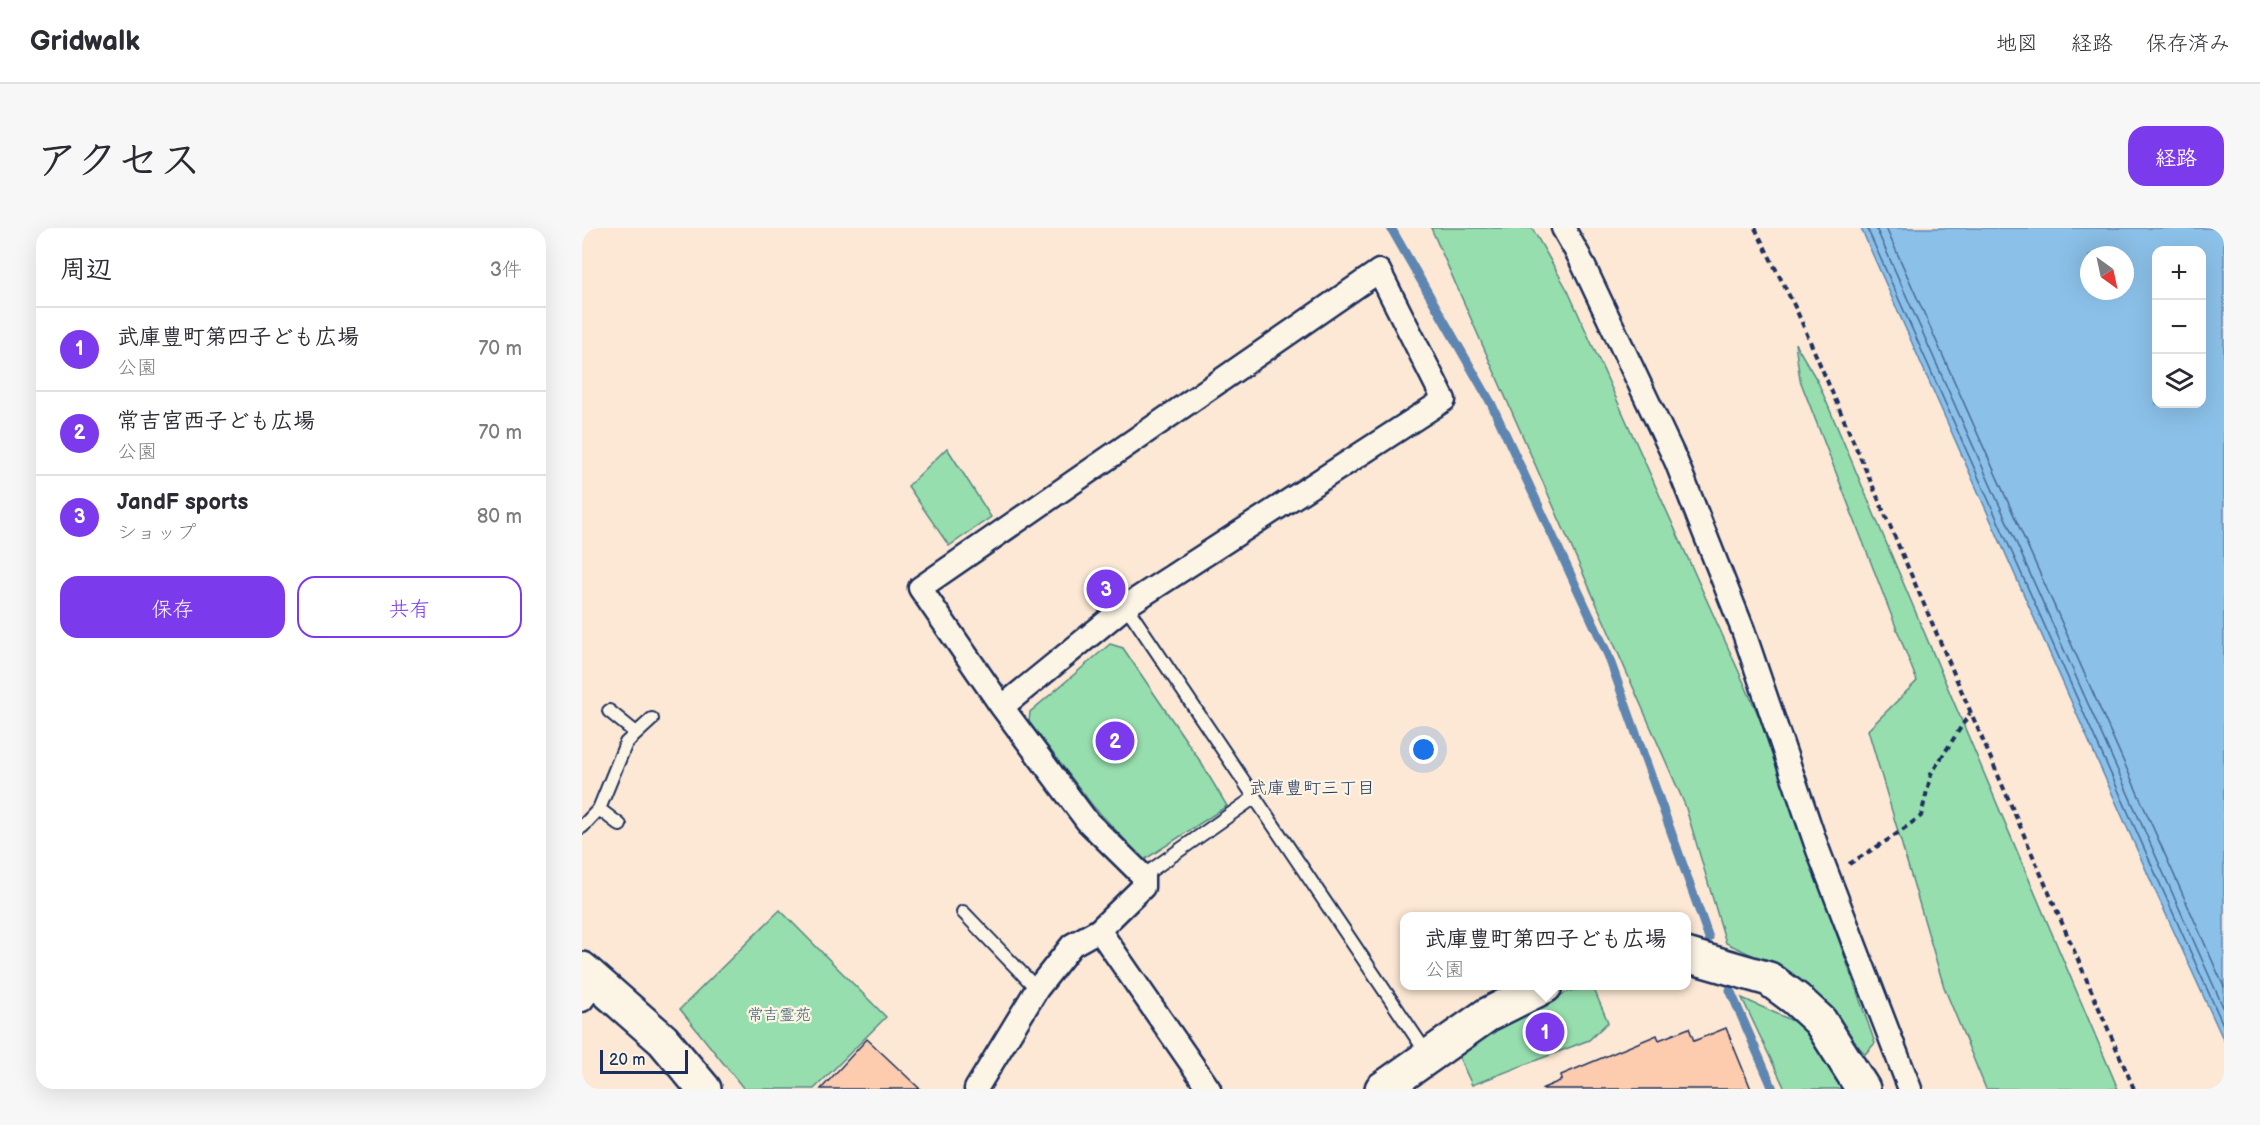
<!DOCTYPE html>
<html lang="ja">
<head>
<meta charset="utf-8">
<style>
  body { margin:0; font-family:"Balsamiq Sans","Klee One",sans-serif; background:#f7f7f7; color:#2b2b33 }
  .controls { position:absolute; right:18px; top:18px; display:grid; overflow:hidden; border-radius:12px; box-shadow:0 6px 24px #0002 }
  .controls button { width:54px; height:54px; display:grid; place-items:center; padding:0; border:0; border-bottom:2px solid #e1e1e2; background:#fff; color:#2b2b33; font:30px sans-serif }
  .compass { position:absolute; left:1498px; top:18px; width:54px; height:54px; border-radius:50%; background:#fff; box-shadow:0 6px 24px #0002; rotate:147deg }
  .scale { position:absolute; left:18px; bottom:15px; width:88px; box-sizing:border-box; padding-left:6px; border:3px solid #1b2f5e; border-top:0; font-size:16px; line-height:21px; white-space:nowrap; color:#1b2f5e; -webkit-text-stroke:4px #fcf5e5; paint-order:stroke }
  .you { position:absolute; left:842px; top:522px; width:21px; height:21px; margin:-15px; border:4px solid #fff; border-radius:50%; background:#1a73e8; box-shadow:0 0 0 9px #1a73e833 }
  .badge { display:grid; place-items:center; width:39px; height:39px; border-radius:50%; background:#7c3aed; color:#fff; font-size:20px; font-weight:700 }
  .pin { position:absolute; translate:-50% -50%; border:3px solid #fff; box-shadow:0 2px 6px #0006 }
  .popup { position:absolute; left:818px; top:684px; width:291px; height:78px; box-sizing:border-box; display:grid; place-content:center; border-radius:12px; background:#fff; filter:drop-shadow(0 2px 4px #0005); font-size:20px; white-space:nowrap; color:#7c7c81 }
  .popup b { font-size:22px; color:#2b2b33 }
  .popup::after { content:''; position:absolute; left:50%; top:100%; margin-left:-12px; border:12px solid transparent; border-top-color:#fff }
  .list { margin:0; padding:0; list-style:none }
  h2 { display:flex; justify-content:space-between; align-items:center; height:78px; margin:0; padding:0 24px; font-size:26px }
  h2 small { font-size:20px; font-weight:400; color:#7c7c81 }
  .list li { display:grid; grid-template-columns:39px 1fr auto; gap:18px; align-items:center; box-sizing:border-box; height:84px; padding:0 24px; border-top:2px solid #e1e1e2 }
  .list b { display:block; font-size:22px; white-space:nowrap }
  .list p { margin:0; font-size:20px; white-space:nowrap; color:#7c7c81 }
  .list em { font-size:20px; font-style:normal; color:#7c7c81 }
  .actions { display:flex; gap:12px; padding:18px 24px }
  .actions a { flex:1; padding:14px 0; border:2px solid #7c3aed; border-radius:18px; text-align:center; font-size:21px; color:#7c3aed }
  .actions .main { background:#7c3aed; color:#fff }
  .icon { flex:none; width:33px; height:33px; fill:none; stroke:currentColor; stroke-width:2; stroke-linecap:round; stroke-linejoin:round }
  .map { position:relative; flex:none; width:1642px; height:861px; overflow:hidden; border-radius:18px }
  header { display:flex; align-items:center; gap:36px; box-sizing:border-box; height:84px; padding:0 30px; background:#fff; border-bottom:2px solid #e1e1e2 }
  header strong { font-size:28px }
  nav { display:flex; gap:33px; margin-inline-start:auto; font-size:21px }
  .intro { display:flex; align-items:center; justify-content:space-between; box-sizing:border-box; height:144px; padding:0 36px }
  h1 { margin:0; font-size:42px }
  .button { padding:15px 27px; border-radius:18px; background:#7c3aed; color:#fff; font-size:21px; font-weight:700 }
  main { display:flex; gap:36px; padding:0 36px }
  aside { flex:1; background:#fff; border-radius:18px; box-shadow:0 6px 24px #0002 }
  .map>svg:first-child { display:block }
  .green { fill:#96dead; stroke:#588686; stroke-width:1.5 }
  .water { fill:#8bc0e8; stroke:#5e86b1; stroke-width:1.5; fill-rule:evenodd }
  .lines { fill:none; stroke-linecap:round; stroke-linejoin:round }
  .shore { stroke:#486995; stroke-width:1.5 }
  .stream { stroke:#5e86b1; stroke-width:9 }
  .building { fill:#fdcbad; stroke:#1b2f5e; stroke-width:1.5 }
  .lane-casing { stroke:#1b2f5e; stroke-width:16 }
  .street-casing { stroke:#1b2f5e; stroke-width:27 }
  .secondary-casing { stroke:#1b2f5e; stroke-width:38 }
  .path { stroke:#1b2f5e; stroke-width:4; stroke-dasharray:6 4.5; stroke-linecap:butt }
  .lane { stroke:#fcf5e5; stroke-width:12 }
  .street { stroke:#fcf5e5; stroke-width:22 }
  .secondary { stroke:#fcf5e5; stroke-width:33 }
  .labels { text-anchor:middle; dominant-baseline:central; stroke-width:4.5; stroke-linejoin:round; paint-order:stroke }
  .park-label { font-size:16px; fill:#3a5b72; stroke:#fcf5e5 }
  .neighbourhood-label { font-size:18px; fill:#1b2f5e; stroke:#fcf5e5 }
</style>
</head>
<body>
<header>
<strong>Gridwalk</strong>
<nav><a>地図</a><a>経路</a><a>保存済み</a></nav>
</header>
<div class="intro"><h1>アクセス</h1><a class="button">経路</a></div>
<main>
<aside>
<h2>周辺<small>3件</small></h2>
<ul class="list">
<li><span class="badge">1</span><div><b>武庫豊町第四子ども広場</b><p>公園</p></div><em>70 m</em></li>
<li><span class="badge">2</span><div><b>常吉宮西子ども広場</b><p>公園</p></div><em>70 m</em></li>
<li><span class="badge">3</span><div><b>JandF sports</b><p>ショップ</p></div><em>80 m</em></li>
</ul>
<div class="actions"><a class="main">保存</a><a>共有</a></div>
</aside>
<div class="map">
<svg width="1642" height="861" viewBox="0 0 1642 861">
  <rect width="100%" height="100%" fill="#fce8d4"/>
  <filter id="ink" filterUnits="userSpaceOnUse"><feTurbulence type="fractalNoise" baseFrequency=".0167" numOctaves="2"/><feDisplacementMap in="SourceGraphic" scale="12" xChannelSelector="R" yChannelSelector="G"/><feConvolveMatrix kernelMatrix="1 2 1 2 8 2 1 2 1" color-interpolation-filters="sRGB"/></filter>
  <g filter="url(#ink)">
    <path class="green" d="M849 0H950L986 63 1183 502 1293 815 1283 826 1248 785 1209 745 1144 715 1103 577Z
      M1213 115 1236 154 1536 861H1404L1362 759 1286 502 1335 453 1218 152Z
      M365 220 409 289 367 318 326 258Z
      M528 416 541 420 618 533 645 578 562 632 511 578 447 494 448 484Z
      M198 682 304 789 232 861H162L98 781Z
      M1011 759 1026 794 1007 812 890 857 876 827 923 796 987 763Z
      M1160 770 1222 798 1260 861H1203Z"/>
    <path class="water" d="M1279 0H1642V813L1572 660ZM1574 22H1620V176H1574ZM1507 27H1543V63H1507Z"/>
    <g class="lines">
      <path class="shore" d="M1285 0 1642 799
        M1294 0 1642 781
        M1304 0 1642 759"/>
      <path class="stream" d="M809 0 909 175 1026 427 1127 710
        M1148 762 1191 861"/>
    </g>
    <path class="building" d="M1107 800 1112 813 1144 800 1169 861H959L980 852 979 847 1075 807 1077 812Z
      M285 811 338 861H239Z"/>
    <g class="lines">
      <defs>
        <path id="lane" d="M544 378 846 827
          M27 483 54 505
          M17 581 38 597
          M0 599 17 581 44 515 70 491
          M561 648 673 569
          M381 684 455 761"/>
        <path id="street" d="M981 0 997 28 1094 233 1161 402 1236 622 1328 861
          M517 702 627 861
          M0 772 15 752
          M394 861 455 761 490 717 517 702 561 659V648L505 593 420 479 338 360 797 43 862 172 544 378 420 479"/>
        <path id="secondary" d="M1104 727 1187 751 1214 771 1238 793 1281 861
          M0 741 81 812 122 861
          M800 861 905 787 963 758"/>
      </defs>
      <use href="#lane" class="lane-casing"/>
      <use href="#street" class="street-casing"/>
      <use href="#secondary" class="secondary-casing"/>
      <path class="path" d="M1173 0 1214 81 1552 861
        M1267 636 1309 610 1339 588 1349 546 1388 485"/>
      <use href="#lane" class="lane"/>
      <use href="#street" class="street"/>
      <use href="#secondary" class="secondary"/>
    </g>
  </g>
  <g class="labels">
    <g class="park-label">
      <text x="197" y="787">常吉霊苑</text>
    </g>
    <g class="neighbourhood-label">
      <text x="730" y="560">武庫豊町三丁目</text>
    </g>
  </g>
</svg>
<div class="controls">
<button>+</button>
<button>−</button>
<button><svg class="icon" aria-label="layers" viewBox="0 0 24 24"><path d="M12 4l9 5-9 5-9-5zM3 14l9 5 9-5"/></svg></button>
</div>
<svg class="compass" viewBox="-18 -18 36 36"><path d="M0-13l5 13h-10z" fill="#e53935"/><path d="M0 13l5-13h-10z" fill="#7c7c81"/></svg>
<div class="scale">20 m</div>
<div class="you"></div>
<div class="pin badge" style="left:963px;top:804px">1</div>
<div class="popup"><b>武庫豊町第四子ども広場</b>公園</div>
<div class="pin badge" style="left:533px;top:513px">2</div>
<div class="pin badge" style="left:524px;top:361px">3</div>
</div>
</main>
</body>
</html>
